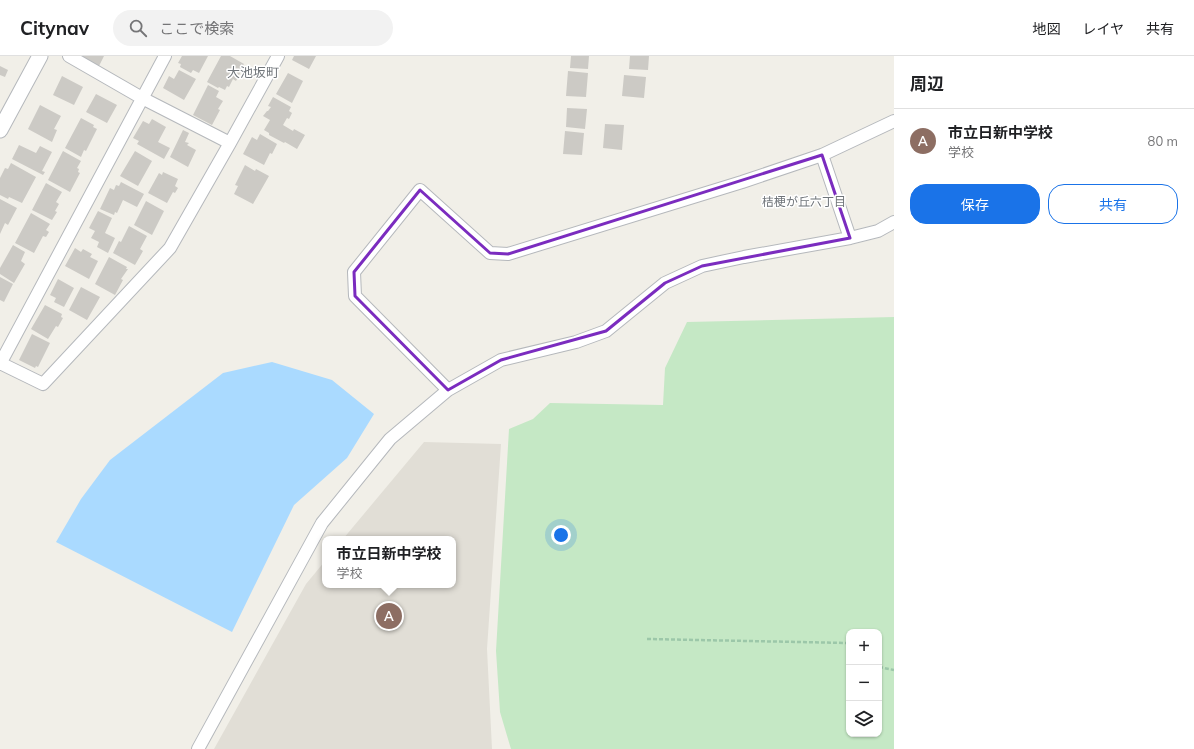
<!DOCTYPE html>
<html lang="ja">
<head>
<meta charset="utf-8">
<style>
  body { margin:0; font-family:Mulish,"Noto Sans JP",sans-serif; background:#f2f2f2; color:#202124 }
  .controls { position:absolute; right:12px; bottom:12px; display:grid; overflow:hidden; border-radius:8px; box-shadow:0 1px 3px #0004 }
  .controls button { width:36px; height:36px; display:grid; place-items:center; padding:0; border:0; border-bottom:1px solid #e0e0e0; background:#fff; color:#202124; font:20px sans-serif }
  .you { position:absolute; left:561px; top:479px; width:14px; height:14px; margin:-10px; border:3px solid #fff; border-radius:50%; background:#1a73e8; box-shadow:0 0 0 6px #1a73e833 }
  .badge { display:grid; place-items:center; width:26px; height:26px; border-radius:50%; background:#1a73e8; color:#fff; font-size:13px; font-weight:700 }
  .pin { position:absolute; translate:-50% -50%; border:2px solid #fff; box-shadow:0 1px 4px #0006 }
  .popup { position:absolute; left:322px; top:480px; width:134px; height:52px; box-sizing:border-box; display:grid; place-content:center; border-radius:8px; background:#fff; filter:drop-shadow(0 1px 3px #0005); font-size:13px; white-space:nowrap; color:#757577 }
  .popup b { font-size:15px; color:#202124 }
  .popup::after { content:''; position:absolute; left:50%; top:100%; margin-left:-8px; border:8px solid transparent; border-top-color:#fff }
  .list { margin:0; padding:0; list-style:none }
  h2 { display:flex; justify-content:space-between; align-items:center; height:52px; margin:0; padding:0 16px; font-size:17px }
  h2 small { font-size:13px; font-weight:400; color:#757577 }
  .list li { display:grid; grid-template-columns:26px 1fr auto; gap:12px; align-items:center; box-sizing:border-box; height:64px; padding:0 16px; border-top:1px solid #e0e0e0 }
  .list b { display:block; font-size:15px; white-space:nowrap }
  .list p { margin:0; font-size:13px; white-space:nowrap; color:#757577 }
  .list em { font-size:13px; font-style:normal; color:#757577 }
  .actions { display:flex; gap:8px; padding:12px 16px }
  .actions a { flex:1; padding:9px 0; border:1px solid #1a73e8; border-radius:16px; text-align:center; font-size:14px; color:#1a73e8 }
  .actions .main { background:#1a73e8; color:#fff }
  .icon { flex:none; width:22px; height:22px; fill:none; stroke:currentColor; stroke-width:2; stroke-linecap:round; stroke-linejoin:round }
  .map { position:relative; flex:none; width:894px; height:693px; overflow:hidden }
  header { display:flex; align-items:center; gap:24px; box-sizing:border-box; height:56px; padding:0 20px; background:#fff; border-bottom:1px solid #e0e0e0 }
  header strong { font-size:19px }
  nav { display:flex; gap:22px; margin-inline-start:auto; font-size:14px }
  .search { width:280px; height:36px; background:#f2f2f2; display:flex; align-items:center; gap:10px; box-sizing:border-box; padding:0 14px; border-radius:22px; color:#757577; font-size:15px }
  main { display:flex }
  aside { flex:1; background:#fff }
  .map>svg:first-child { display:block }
  .education { fill:#e1ded6 }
  .green { fill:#c5e8c5; fill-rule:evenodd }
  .water { fill:#aadaff }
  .building { fill:#cccac5 }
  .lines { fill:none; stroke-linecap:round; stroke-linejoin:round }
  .minor-casing { stroke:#b5b8bc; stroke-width:14 }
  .tertiary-casing { stroke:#b5b8bc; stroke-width:17 }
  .path { stroke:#9cc7a9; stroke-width:2.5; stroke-dasharray:4 2; stroke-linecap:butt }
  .minor { stroke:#fff; stroke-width:12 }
  .tertiary { stroke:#fff; stroke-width:15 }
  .marked { fill:none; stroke:#7b2cbf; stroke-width:3; stroke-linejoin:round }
  .labels { text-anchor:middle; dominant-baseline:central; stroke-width:3; stroke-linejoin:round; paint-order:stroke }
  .neighbourhood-label { font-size:12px; fill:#70757a; stroke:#fff }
  .quarter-label { font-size:13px; fill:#70757a; stroke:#fff }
</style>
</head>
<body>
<header>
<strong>Citynav</strong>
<div class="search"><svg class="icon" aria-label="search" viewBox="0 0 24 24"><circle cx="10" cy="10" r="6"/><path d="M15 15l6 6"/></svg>ここで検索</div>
<nav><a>地図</a><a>レイヤ</a><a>共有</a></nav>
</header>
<main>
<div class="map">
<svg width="894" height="693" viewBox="0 0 894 693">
  <rect width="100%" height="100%" fill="#f1efe8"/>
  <path class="education" d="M424 386 501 388 487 593 492 693H214L306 528 325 505V529H453V483H343Z"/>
  <path class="green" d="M894 261V693H511L500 656 496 595 509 373 533 363 550 347 663 349 665 312 687 266ZM849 576H879V678H849Z"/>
  <path class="water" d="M272 306 332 324 374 358 347 402 294 449 232 576 56 486 81 443 110 404 223 317Z"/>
  <path class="building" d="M80 0H104L99 10Z
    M182 0H208L199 17 193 14 191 17 180 11 181 8 178 7Z
    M221 0H230L244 8 241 12 242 13 236 25 233 23 229 31 227 30 225 34 219 31 218 32 207 26Z
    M294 0H316L309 13 292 4Z
    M571 0H589L588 13 570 12Z
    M630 0H649L648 14 629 13Z
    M0 10 8 14 5 21 0 19Z
    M179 14 196 23 184 44 163 32 169 20 174 23Z
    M568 15 588 17 586 41 566 40Z
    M288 17 303 25 292 47 276 38Z
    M624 19 646 21 644 42 622 40Z
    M62 20 83 31 74 49 53 39Z
    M208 29 219 35 216 41 223 45 218 53 220 54 212 69 193 59Z
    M96 38 117 49 107 67 86 56Z
    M273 41 291 51 289 55 292 57 289 63 287 62 283 69 293 75 294 73 305 79 297 93 285 86 284 87 269 79V77L264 74 270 64 263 60 267 55H268L271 51 268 50Z
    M40 49 61 60 54 73 57 74 52 86 28 73Z
    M567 52 587 53 585 73 566 71Z
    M81 62 94 69 93 71 97 73 86 95 84 94 81 101 65 92Z
    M152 63 166 71 158 86 170 92 164 103 137 88 139 85 133 82 143 65 149 68Z
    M605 68 624 69 622 94 603 92Z
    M183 74 189 77 185 86 189 87 187 89 196 94 188 111 170 101Z
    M565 75 584 77 582 99 563 98Z
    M260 78 277 88 272 98 270 97 264 109 243 98 252 81 257 84Z
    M19 89 36 97 40 90 52 96 42 115 45 116 43 119 12 103Z
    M63 95 81 105 77 112 79 113 78 116 80 117 70 136 48 124Z
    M135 95 152 105 138 130 120 120Z
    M11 107 36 121 22 147 9 141 8 143 0 139V122L5 112 8 113Z
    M245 109 255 115 256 113 269 120 253 148 234 138 238 130 235 129Z
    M163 116 178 123 175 130 178 132 175 137 173 136 167 147 148 137 159 117 162 119Z
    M121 126 144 138 137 151 123 144 117 157 115 156 114 159 100 153 110 132 114 134 116 129 119 130Z
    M46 127 62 136 56 146 59 148 55 155 57 156 52 164 32 154Z
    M0 143 17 152 8 169 5 167 0 178Z
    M146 145 164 155 152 179 134 169Z
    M98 155 112 162 105 177 115 182 108 197 97 191 99 186 91 182 95 175 89 172Z
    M31 157 50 168 46 174 49 176 46 181 43 180 34 197 15 187Z
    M129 170 147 180 140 193 143 195 135 209 113 197 119 185 121 186Z
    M13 189 25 196 21 205 25 208 14 227 0 218V212Z
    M75 192 81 196 83 193 92 198 90 201 98 205 89 223 65 210Z
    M109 201 127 211 126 213H128L121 223 123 224 115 239 95 228Z
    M0 221 13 228 4 246 0 244Z
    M58 223 74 232 64 251 54 246 56 242 50 239Z
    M81 231 100 241 87 264 69 254Z
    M45 249 62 258 61 261 63 262 58 271 56 270 48 283 31 273Z
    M32 278 50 287 38 311 36 310 35 312 19 304Z"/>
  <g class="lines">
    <defs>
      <path id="minor" d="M69 0 142 42 230 87
        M822 99 850 182
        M0 307 43 328 170 192 230 87 278 0
        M0 308 165 0
        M448 334 355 240 354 216 420 134 490 197 508 198 742 126 822 99 894 65
        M198 693 322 467 390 383 448 334 501 304 576 286 606 275 665 227 702 210 744 201 850 182 878 175 894 166"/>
      <path id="tertiary" d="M0 74 40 0"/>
    </defs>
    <use href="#minor" class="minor-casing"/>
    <use href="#tertiary" class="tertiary-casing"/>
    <path class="path" d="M647 583 849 587
      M879 611 894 614"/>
    <use href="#minor" class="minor"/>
    <use href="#tertiary" class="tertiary"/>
  </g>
  <path class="marked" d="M822 99 850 182 702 210 665 227 606 275 501 304 448 334 355 240 354 216 420 134 490 197 508 198Z"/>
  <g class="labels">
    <g class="neighbourhood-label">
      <text x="804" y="145">桔梗が丘六丁目</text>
    </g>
    <g class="quarter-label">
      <text x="253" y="16">大池坂町</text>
    </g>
  </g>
</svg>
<div class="controls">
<button>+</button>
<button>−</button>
<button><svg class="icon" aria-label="layers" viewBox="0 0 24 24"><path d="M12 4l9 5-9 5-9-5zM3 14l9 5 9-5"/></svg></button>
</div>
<div class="you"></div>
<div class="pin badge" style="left:389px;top:560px;background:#8d6e63">A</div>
<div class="popup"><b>市立日新中学校</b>学校</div>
</div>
<aside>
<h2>周辺<small></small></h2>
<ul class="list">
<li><span class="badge" style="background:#8d6e63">A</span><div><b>市立日新中学校</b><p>学校</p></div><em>80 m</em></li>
</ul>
<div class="actions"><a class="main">保存</a><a>共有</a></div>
</aside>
</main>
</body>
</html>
